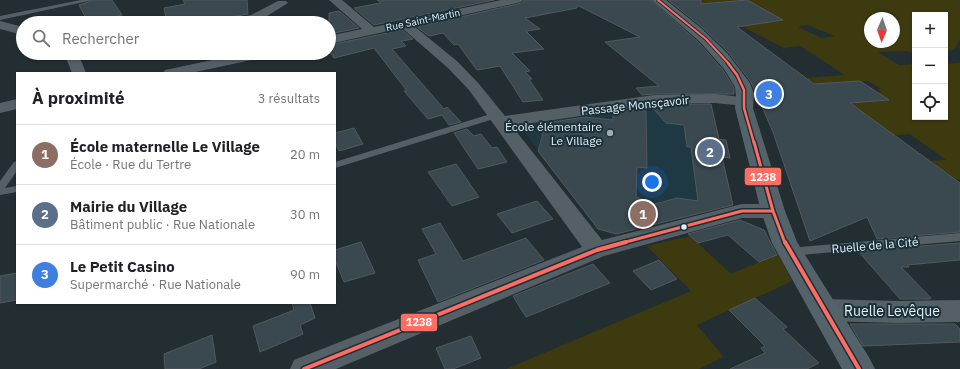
<!DOCTYPE html>
<html lang="fr">
<head>
<meta charset="utf-8">
<style>
  body { margin:0; font-family:"IBM Plex Sans",sans-serif; background:#f6f6f6; color:#202124 }
  .controls { position:absolute; right:12px; top:12px; display:grid; overflow:hidden; border-radius:0px; box-shadow:0 1px 3px #0004 }
  .controls button { width:36px; height:36px; display:grid; place-items:center; padding:0; border:0; border-bottom:1px solid #e0e0e0; background:#fff; color:#202124; font:20px sans-serif }
  .compass { position:absolute; left:864px; top:12px; width:36px; height:36px; border-radius:50%; background:#fff; box-shadow:0 1px 3px #0004; rotate:182deg }
  .you { position:absolute; left:652px; top:182px; width:14px; height:14px; margin:-10px; border:3px solid #fff; border-radius:50%; background:#1a73e8; box-shadow:0 0 0 6px #1a73e833 }
  .badge { display:grid; place-items:center; width:26px; height:26px; border-radius:50%; background:#d93025; color:#fff; font-size:13px; font-weight:700 }
  .pin { position:absolute; translate:-50% -50%; border:2px solid #fff; box-shadow:0 1px 4px #0006 }
  .list { margin:0; padding:0; list-style:none }
  h2 { display:flex; justify-content:space-between; align-items:center; height:52px; margin:0; padding:0 16px; font-size:17px }
  h2 small { font-size:13px; font-weight:400; color:#757577 }
  .list li { display:grid; grid-template-columns:26px 1fr auto; gap:12px; align-items:center; box-sizing:border-box; height:60px; padding:0 16px; border-top:1px solid #e0e0e0 }
  .list b { display:block; font-size:15px; white-space:nowrap }
  .list p { margin:0; font-size:13px; white-space:nowrap; color:#757577 }
  .list em { font-size:13px; font-style:normal; color:#757577 }
  .icon { flex:none; width:22px; height:22px; fill:none; stroke:currentColor; stroke-width:2; stroke-linecap:round; stroke-linejoin:round }
  .map { position:relative; flex:none; width:960px; height:369px; overflow:hidden }
  .search { position:absolute; background:#fff; box-shadow:0 1px 3px #0004; left:16px; top:16px; width:320px; height:44px; display:flex; align-items:center; gap:10px; box-sizing:border-box; padding:0 14px; border-radius:22px; color:#757577; font-size:15px }
  .panel { position:absolute; background:#fff; box-shadow:0 1px 3px #0004; left:16px; top:72px; width:320px; height:232px; border-radius:0px }
  .map>svg:first-child { display:block }
  .built { fill:#1e3844 }
  .green { fill:#3d3a10; fill-rule:evenodd }
  .building { fill:#3a484f; stroke:#50595e }
  .lines { fill:none; stroke-linecap:round; stroke-linejoin:round }
  .lane { fill:#556066; fill-rule:evenodd }
  .street { fill:#556066; fill-rule:evenodd }
  .secondary { fill:#546269; fill-rule:evenodd }
  .bus-1-far3-casing { stroke:#1c303a; stroke-width:4 }
  .bus-1-far2-casing { stroke:#1c303a; stroke-width:5 }
  .bus-1-far1-casing { stroke:#1c303a; stroke-width:6 }
  .bus-1-casing { stroke:#1c303a; stroke-width:7 }
  .bus-1-far3 { stroke:#ff6c60; stroke-width:2 }
  .bus-1-far2 { stroke:#ff6c60; stroke-width:2.5 }
  .bus-1-far1 { stroke:#ff6c60; stroke-width:3 }
  .bus-1 { stroke:#ff6c60; stroke-width:4 }
  .poi-dot { fill:#a0abb2; stroke:#1c303a; stroke-width:1.5 }
  .bus-dot { fill:#e3eff6; stroke:#1c303a; stroke-width:1.5 }
  .labels { text-anchor:middle; dominant-baseline:central; stroke-width:4; stroke-linejoin:round; paint-order:stroke }
  .far-street-label { font-size:10px; fill:#e3eff6; stroke:#1c303a }
  .street-label { font-size:12px; fill:#e3eff6; stroke:#1c303a }
  .poi-label { font-size:12px; fill:#e3eff6; stroke:#1c303a; text-anchor:end }
  .near-street-label { font-size:14px; fill:#e3eff6; stroke:#1c303a }
  .line-badge { stroke:#1c303a; stroke-width:1.5 }
  .badge-label { font-size:11px; text-anchor:middle; font-weight:bold; fill:#fff }
</style>
</head>
<body>
<div class="map">
<svg width="960" height="369" viewBox="0 0 960 369">
  <rect width="100%" height="100%" fill="#232e33"/>
  <path class="built" d="M685 104 690 136 686 141 687 147H691L698 203 616 234 598 229 520 126 547 119 646 106 656 107Z"/>
  <path class="green" d="M704 0H960V39L954 50 945 51V15H915V53L906 51 878 52 899 65 915 64V117H945V64L960 63V179H955L931 161 946 160 910 134 859 138 854 112 806 78 845 75 800 46 784 48 695 2ZM870 18H894V42H870ZM807 25 835 36 822 38 798 27ZM868 81 881 89H878L882 92 877 93 888 100 868 102 841 83Z
    M690 236 731 274 778 254 792 281 697 325 724 357 699 369H506L691 291 647 246Z"/>
  <path class="building" d="M94 0H112L122 15 88 22 79 5Z
    M183 0H247L248 14 198 23H167L164 8 185 4Z
    M377 0H494L374 25 354 8 381 3Z
    M524 0H651L699 43 723 70 734 88V94H654L642 95 636 88 659 86 605 42 640 37 577 5V8L525 18 540 29 526 31 544 49 512 53 530 71 525 72 532 79H529L543 100 523 102 500 66 477 70 458 44 454 45 443 33 429 36 417 27 517 4 522 3Z
    M668 0H701V4L747 0 783 20 737 27 814 84 860 81 889 100 850 103 960 183V232L877 239 867 217 810 241 773 132 751 82 728 52 702 27Z
    M339 11 359 28 329 34V13Z
    M402 30 413 39 401 41 406 46 392 49 444 109 447 107 461 122 449 125 442 115 428 119 404 91H407L374 48 334 58 329 51V45Z
    M684 104H711L719 139 726 140 730 158 722 157 733 205 616 234 598 229 538 151 546 123 585 117 613 120V113L624 112V111L634 110 646 111 647 168 637 167 636 197 655 204 677 198 698 201 691 147H687L684 125 666 123 652 107Z
    M354 128 363 144 339 151 335 142V133Z
    M467 129 474 136 481 134 492 148 497 147 507 162 478 169 454 133Z
    M456 164 479 197 452 206 428 172Z
    M537 201 553 219 512 233 497 214Z
    M740 220 764 230 777 255 759 262 728 235 698 243 688 234Z
    M440 223 463 261 526 238 544 260 438 302 418 260 436 254 422 229Z
    M361 242 375 273 344 282 335 260V250Z
    M960 243V260L907 265 909 267H901L931 298 929 299H900L858 251Z
    M659 260 677 279 651 290 633 271Z
    M593 264 610 283 526 317 513 296Z
    M17 273V300L0 303V276Z
    M755 298 787 327 783 329 819 363 807 369H730L765 353 761 348 765 346 729 310Z
    M292 303H310L315 318 300 325 303 334 260 352 253 326 294 310Z
    M850 324H955L960 329V342L863 346Z
    M212 335 216 362 199 369H165L164 354Z
    M471 336 481 358 453 369H445L436 348Z"/>
  <g class="lines">
    <path class="lane" d="M81 0H93L0 20V16Z
      M497 112 501 115 500 117 335 168V162Z
      M17 161V171L5 188 17 186V192L0 195V181L14 162Z
      M960 233V241L789 256 785 255 783 252 785 249 789 248Z"/>
    <path class="street" d="M329 0H342L374 27 501 0H523L521 2 517 3 414 26 458 62 479 84 505 116 654 95 715 94 751 98 753 101 751 104 745 106 715 103H684L654 105 512 126 602 240 742 204H773L781 206 784 211 781 216 773 218H742L604 256 336 369H290L294 360 582 247 469 90 448 68 402 28 329 44V36L362 29Z
      M278 1H286L288 3 259 21 249 23H225L227 20 251 15Z
      M0 21 23 27V35L0 29Z
      M64 53H78L86 73H72Z
      M245 53H272L270 56 265 57 191 73H163L165 70 170 69Z
      M17 99V109L0 113V103Z
      M824 299 898 301 960 300V322L898 323 824 321 815 317 811 310 815 303Z"/>
    <path class="secondary" d="M652 0H666L701 28 727 53 750 83 754 94 753 108 785 211 797 242 870 359 875 369H842L772 243 761 211 735 108 736 96 735 87 724 69 700 42Z"/>
    <defs>
      <path id="bus-1-far3" d="M658 0 706 39 729 64"/>
      <path id="bus-1-far2" d="M728 63 737 75 744 90V108L754 143"/>
      <path id="bus-1-far1" d="M754 142 773 211 785 243
        M622 243 742 211H773"/>
      <path id="bus-1" d="M785 242 859 369
        M304 369 597 250 626 242"/>
    </defs>
    <use href="#bus-1-far3" class="bus-1-far3-casing"/>
    <use href="#bus-1-far2" class="bus-1-far2-casing"/>
    <use href="#bus-1-far1" class="bus-1-far1-casing"/>
    <use href="#bus-1" class="bus-1-casing"/>
    <use href="#bus-1-far3" class="bus-1-far3"/>
    <use href="#bus-1-far2" class="bus-1-far2"/>
    <use href="#bus-1-far1" class="bus-1-far1"/>
    <use href="#bus-1" class="bus-1"/>
  </g>
  <circle class="poi-dot" cx="610" cy="133" r="4"/>
  <circle class="bus-dot" cx="684" cy="227" r="3.5"/>
  <g class="labels">
    <g class="far-street-label">
      <text transform="translate(423 20) rotate(-12)">Rue Saint-Martin</text>
    </g>
    <g class="street-label">
      <text transform="translate(635 105) rotate(-6)">Passage Monsçavoir</text>
      <text transform="translate(875 245) rotate(-5)">Ruelle de la Cité</text>
    </g>
    <g class="poi-label">
      <text x="602" y="126">École élémentaire<tspan x="602" dy="14">Le Village</tspan></text>
    </g>
    <g class="near-street-label">
      <text x="892" y="311">Ruelle Levêque</text>
    </g>
  </g>
  <g class="line-badge">
    <rect x="744" y="167" width="38" height="19" rx="4" fill="#ff6c60"/>
    <rect x="400" y="313" width="38" height="19" rx="4" fill="#ff6c60"/>
  </g>
  <g class="badge-label">
    <text x="763" y="181">1238</text>
    <text x="419" y="326">1238</text>
  </g>
</svg>
<div class="controls">
<button>+</button>
<button>−</button>
<button><svg class="icon" aria-label="locate" viewBox="0 0 24 24"><circle cx="12" cy="12" r="6"/><path d="M12 2v4M12 18v4M2 12h4M18 12h4"/></svg></button>
</div>
<svg class="compass" viewBox="-18 -18 36 36"><path d="M0-13l5 13h-10z" fill="#e53935"/><path d="M0 13l5-13h-10z" fill="#757577"/></svg>
<div class="you"></div>
<div class="pin badge" style="left:643px;top:214px;background:#8d6e63">1</div>
<div class="pin badge" style="left:710px;top:152px;background:#5c6f8a">2</div>
<div class="pin badge" style="left:769px;top:94px;background:#3f7fe0">3</div>
<div class="search"><svg class="icon" aria-label="search" viewBox="0 0 24 24"><circle cx="10" cy="10" r="6"/><path d="M15 15l6 6"/></svg>Rechercher</div>
<section class="panel">
<h2>À proximité<small>3 résultats</small></h2>
<ul class="list">
<li><span class="badge" style="background:#8d6e63">1</span><div><b>École maternelle Le Village</b><p>École · Rue du Tertre</p></div><em>20 m</em></li>
<li><span class="badge" style="background:#5c6f8a">2</span><div><b>Mairie du Village</b><p>Bâtiment public · Rue Nationale</p></div><em>30 m</em></li>
<li><span class="badge" style="background:#3f7fe0">3</span><div><b>Le Petit Casino</b><p>Supermarché · Rue Nationale</p></div><em>90 m</em></li>
</ul>
</section>
</div>
</body>
</html>
